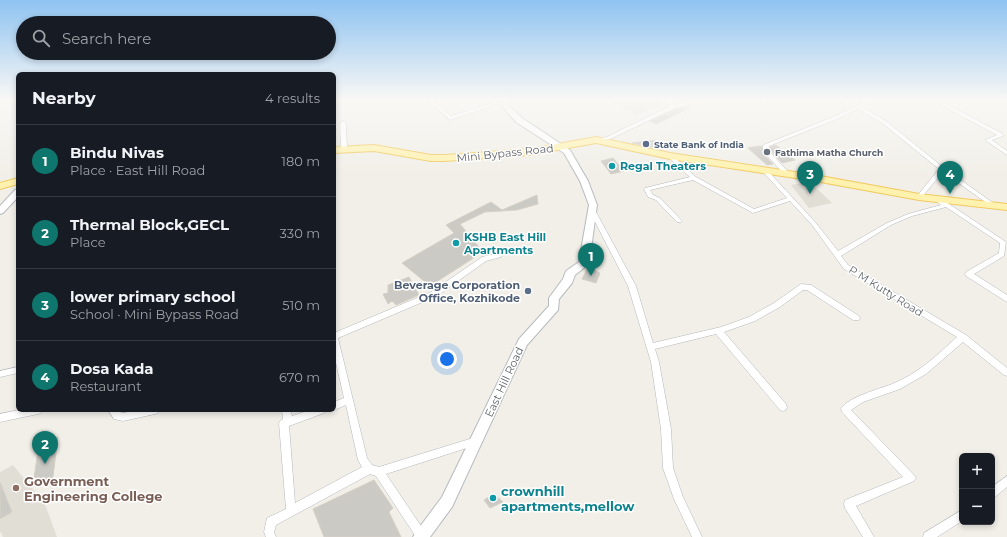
<!DOCTYPE html>
<html lang="en">
<head>
<meta charset="utf-8">
<style>
  body { margin:0; font-family:Montserrat,sans-serif; background:#20242c; color:#f1f3f6 }
  .controls { position:absolute; right:12px; bottom:12px; display:grid; overflow:hidden; border-radius:6px; box-shadow:0 2px 6px #0003 }
  .controls button { width:36px; height:36px; display:grid; place-items:center; padding:0; border:0; border-bottom:1px solid #363941; background:#171b24; color:#f1f3f6; font:20px sans-serif }
  .you { position:absolute; left:447px; top:359px; width:14px; height:14px; margin:-10px; border:3px solid #fff; border-radius:50%; background:#1a73e8; box-shadow:0 0 0 6px #1a73e833 }
  .badge { display:grid; place-items:center; width:26px; height:26px; border-radius:50%; background:#0f766e; color:#fff; font-size:13px; font-weight:700 }
  .pin { position:absolute; translate:-50% -33px; filter:drop-shadow(0 1px 2px #0008) }
  .pin::after { content:''; position:absolute; top:21px; width:14px; height:12px; background:inherit; clip-path:polygon(0 0,100% 0,50% 100%) }
  .list { margin:0; padding:0; list-style:none }
  h2 { display:flex; justify-content:space-between; align-items:center; height:52px; margin:0; padding:0 16px; font-size:17px }
  h2 small { font-size:13px; font-weight:400; color:#9ea1a6 }
  .list li { display:grid; grid-template-columns:26px 1fr auto; gap:12px; align-items:center; box-sizing:border-box; height:72px; padding:0 16px; border-top:1px solid #363941 }
  .list b { display:block; font-size:15px; white-space:nowrap }
  .list p { margin:0; font-size:13px; white-space:nowrap; color:#9ea1a6 }
  .list em { font-size:13px; font-style:normal; color:#9ea1a6 }
  .icon { flex:none; width:22px; height:22px; fill:none; stroke:currentColor; stroke-width:2; stroke-linecap:round; stroke-linejoin:round }
  .map { position:relative; flex:none; width:1007px; height:537px; overflow:hidden }
  .search { position:absolute; background:#171b24; box-shadow:0 2px 6px #0003; left:16px; top:16px; width:320px; height:44px; display:flex; align-items:center; gap:10px; box-sizing:border-box; padding:0 14px; border-radius:22px; color:#9ea1a6; font-size:15px }
  .panel { position:absolute; background:#171b24; box-shadow:0 2px 6px #0003; left:16px; top:72px; width:320px; height:340px; border-radius:6px }
  .map>svg:first-child { display:block }
  .education { fill:#e1ded6 }
  .building { fill:#cccac5; stroke:#d6d1c6 }
  .lines { fill:none; stroke-linecap:round; stroke-linejoin:round }
  .street-casing { stroke:#b5b8bc; stroke-width:1 }
  .secondary-casing { stroke:#b6babf; stroke-width:2 }
  .primary-casing { stroke:#f2c960; stroke-width:2 }
  .street { fill:#fff; fill-rule:evenodd }
  .secondary { fill:#fff; fill-rule:evenodd }
  .primary { fill:#fff2af; fill-rule:evenodd }
  .service-dot { fill:#5c6f8a; stroke:#fff; stroke-width:1.5 }
  .worship-dot { fill:#6b7280; stroke:#fff; stroke-width:1.5 }
  .culture-dot { fill:#0f9aa8; stroke:#fff; stroke-width:1.5 }
  .education-dot { fill:#8d6e63; stroke:#fff; stroke-width:1.5 }
  .labels { text-anchor:middle; dominant-baseline:central; stroke-width:3; stroke-linejoin:round; paint-order:stroke }
  .far-service-label { font-size:9px; font-weight:bold; fill:#4e5e75; stroke:#fff; text-anchor:start }
  .far-worship-label { font-size:9px; font-weight:bold; fill:#5b616d; stroke:#fff; text-anchor:start }
  .street-label { font-size:11px; fill:#5f6368; stroke:#fff }
  .culture-label { font-size:11px; font-weight:bold; fill:#0d838f; stroke:#fff; text-anchor:start }
  .service-label { font-size:11px; font-weight:bold; fill:#4e5e75; stroke:#fff; text-anchor:end }
  .near-education-label { font-size:13px; font-weight:bold; fill:#785e54; stroke:#fff; text-anchor:start }
  .near-culture-label { font-size:13px; font-weight:bold; fill:#0d838f; stroke:#fff; text-anchor:start }
</style>
</head>
<body>
<div class="map">
<svg width="1007" height="537" viewBox="0 0 1007 537">
  <rect width="100%" height="100%" fill="#f1efe8"/>
  <path class="education" d="M611 100H657L662 104 636 115 614 103Z
    M810 182 832 203 809 208 791 185Z
    M13 465 45 504 57 537H3L1 532H0V472Z"/>
  <path class="building" d="M686 107 690 108 656 124 650 121 675 109Z
    M655 140 660 145 655 146 657 148 632 143Z
    M776 145 795 160 782 163 770 150V147Z
    M758 146H762V152L773 164 767 165 748 148Z
    M613 158 624 171 611 174 601 161Z
    M537 195 538 204 517 210 485 212 460 224 483 252 430 286 402 263 454 233 446 225 491 202 502 210Z
    M588 267 600 273 596 283 582 279Z
    M409 277 419 295 396 305 392 301 388 304 383 294 388 293V285Z
    M58 437 52 484 33 485 39 444Z
    M374 480 393 508 389 512 401 537H324L313 509Z
    M0 482 12 512 0 519Z
    M494 494 503 502 490 508 484 500Z"/>
  <g class="lines">
    <defs>
      <path id="street" d="M5 100H10L0 109V105Z
        M427 100H432L451 116 502 100H509L450 120Z
        M669 100H673L675 105 689 100H695L684 106 675 108 610 139 596 142 593 140 594 139 607 137 670 106Z
        M835 100H841L858 105 867 100H872L862 107 886 121 944 168 996 205 993 207 991 206 943 172 921 198H917L916 197 917 196 939 169 882 123 858 109 837 119 769 146 768 150 790 174 787 176 785 175 763 151V145L833 117 854 107Z
        M940 100H946L943 102 1003 134V136L992 140 1007 151V155L985 140 997 135 937 103V101Z
        M343 121 346 123 347 149 344 151 341 149 340 123Z
        M670 154 672 155 696 177 754 209 787 198 762 171 765 169 767 170 816 223 838 251 887 223 908 214 941 205 934 199 937 197 949 204 1006 242 1004 256 974 274 1007 295V302L966 276 965 274 966 272 999 253 1000 243 946 207 912 216 891 225 841 256 848 265 966 335 1007 368V376L1004 375 963 342 926 374 900 389 863 402 851 410 914 475 916 478 914 481 856 506 874 537H863L845 508 844 504 845 500 903 477 842 412 841 409C847 397 880 389 892 384 918 374 937 355 957 337L844 269 812 225 790 201 753 213 693 180 650 190 653 195 660 198 682 221 681 222H677L656 200 648 197 644 189 645 188 690 177 668 157 667 156Z
        M592 208 595 210 636 286 653 343 721 327 749 317 774 303 801 284 811 285 859 316 860 318 859 320H853L807 290H803L780 307 755 321 724 332 786 404 787 407 786 410 783 411 780 410 716 334 655 349 659 362 671 429 673 468 683 497 702 537H692L674 499 663 468 661 429 651 362 628 286 589 210Z
        M499 253 502 255 501 257 486 261 437 296 338 338 367 458 372 465 379 467 476 437 479 438 481 441 479 444 476 445 386 474 425 532 426 537H416L376 476 370 474 276 525 274 532 276 537H266L264 532 267 518 286 509 279 423 281 420 283 419 282 410H290L292 416 310 410H325L324 413 289 426 295 503 362 467 358 460 346 405 334 410V402L344 398 334 354V333L431 292 482 257Z
        M18 367V373L0 377V371Z
        M19 410H42L41 413 38 414 0 422V414Z
        M108 410H117L120 412 123 413 137 410H159L158 413 155 414 123 421 114 419Z
        M1007 476V487L996 496 992 498V487Z
        M962 510V521L937 537H923L924 533Z"/>
      <path id="secondary" d="M504 100H510L508 105 522 118 570 150 588 181 597 205 589 264 575 275 572 283 559 299 558 310 527 345 452 507 430 537H413L416 532 442 497 519 339 549 306V298L563 279 566 271 579 262 589 205 580 181 564 153 516 122 501 105Z
        M18 189V197L3 213 0 214V206L15 190Z"/>
      <path id="primary" d="M596 137 670 153 815 175 919 194 1007 204V210L919 200 815 181 670 159 596 143 530 155 444 161H431L374 151 334 153V147L374 145 431 155H444L530 149Z
        M18 178V184L0 189V183Z"/>
    </defs>
    <use href="#street" class="street-casing"/>
    <use href="#secondary" class="secondary-casing"/>
    <use href="#primary" class="primary-casing"/>
    <use href="#street" class="street"/>
    <use href="#secondary" class="secondary"/>
    <use href="#primary" class="primary"/>
  </g>
  <linearGradient id="sky" x2="0" y2="1"><stop stop-color="#8fc3f1"/><stop offset="0.57" stop-color="#f9f8f5"/><stop offset="1" stop-color="#f9f8f5" stop-opacity="0"/></linearGradient>
  <rect width="1007" height="175" fill="url(#sky)"/>
  <g class="service-dot">
    <circle cx="646" cy="144" r="4"/>
    <circle cx="528" cy="291" r="4"/>
  </g>
  <circle class="worship-dot" cx="767" cy="152" r="4"/>
  <g class="culture-dot">
    <circle cx="612" cy="166" r="4"/>
    <circle cx="456" cy="243" r="4"/>
    <circle cx="493" cy="498" r="4"/>
  </g>
  <circle class="education-dot" cx="16" cy="488" r="4"/>
  <g class="labels">
    <g class="far-service-label">
      <text x="654" y="144">State Bank of India</text>
    </g>
    <g class="far-worship-label">
      <text x="775" y="152">Fathima Matha Church</text>
    </g>
    <g class="street-label">
      <text transform="translate(505 153) rotate(-6)">Mini Bypass Road</text>
      <text transform="translate(886 291) rotate(32)">P M Kutty Road</text>
      <text transform="translate(504 382) rotate(-65)">East Hill Road</text>
    </g>
    <g class="culture-label">
      <text x="620" y="166">Regal Theaters</text>
      <text x="464" y="237">KSHB East Hill<tspan x="464" dy="13">Apartments</tspan></text>
    </g>
    <g class="service-label">
      <text x="520" y="285">Beverage Corporation<tspan x="520" dy="13">Office, Kozhikode</tspan></text>
    </g>
    <g class="near-education-label">
      <text x="24" y="481">Government<tspan x="24" dy="15">Engineering College</tspan></text>
    </g>
    <g class="near-culture-label">
      <text x="501" y="491">crownhill<tspan x="501" dy="15">apartments,mellow</tspan></text>
    </g>
  </g>
</svg>
<div class="controls">
<button>+</button>
<button>−</button>
</div>
<div class="you"></div>
<div class="pin badge" style="left:591px;top:276px">1</div>
<div class="pin badge" style="left:45px;top:464px">2</div>
<div class="pin badge" style="left:810px;top:194px">3</div>
<div class="pin badge" style="left:950px;top:194px">4</div>
<div class="search"><svg class="icon" aria-label="search" viewBox="0 0 24 24"><circle cx="10" cy="10" r="6"/><path d="M15 15l6 6"/></svg>Search here</div>
<section class="panel">
<h2>Nearby<small>4 results</small></h2>
<ul class="list">
<li><span class="badge">1</span><div><b>Bindu Nivas</b><p>Place · East Hill Road</p></div><em>180 m</em></li>
<li><span class="badge">2</span><div><b>Thermal Block,GECL</b><p>Place</p></div><em>330 m</em></li>
<li><span class="badge">3</span><div><b>lower primary school</b><p>School · Mini Bypass Road</p></div><em>510 m</em></li>
<li><span class="badge">4</span><div><b>Dosa Kada</b><p>Restaurant</p></div><em>670 m</em></li>
</ul>
</section>
</div>
</body>
</html>
